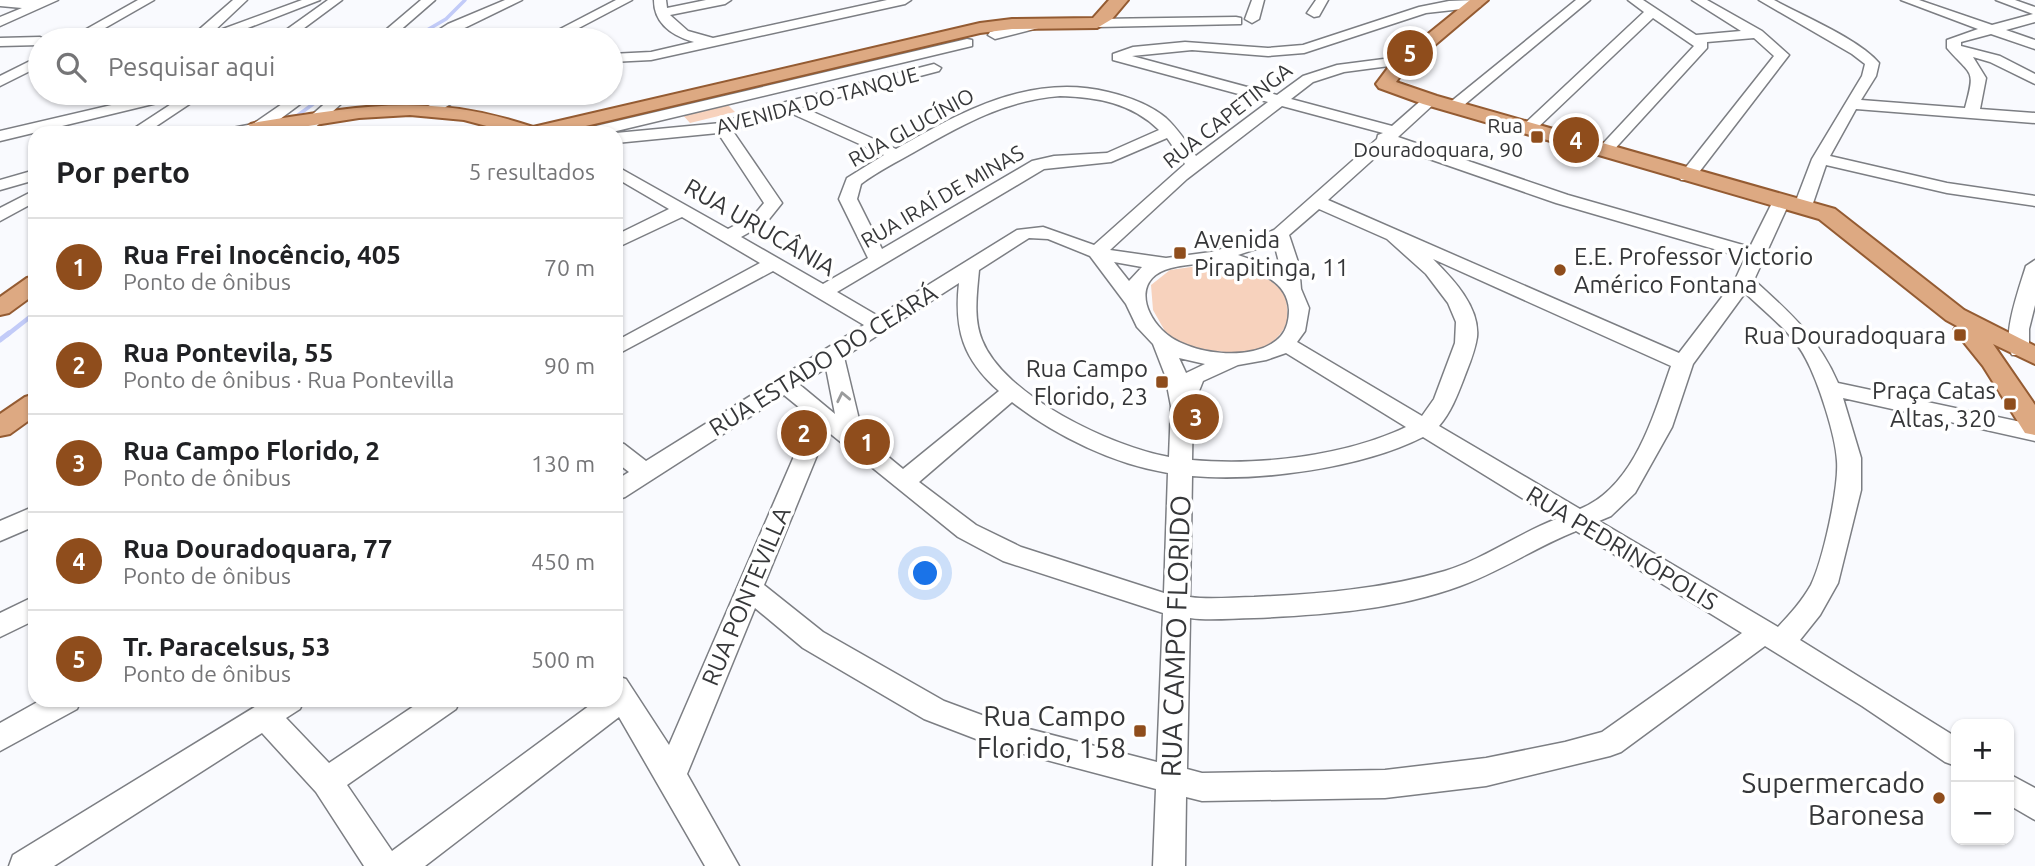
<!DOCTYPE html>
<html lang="pt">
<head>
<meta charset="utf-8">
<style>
  body { margin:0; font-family:Ubuntu,sans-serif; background:#f2f2f2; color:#202124 }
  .controls { position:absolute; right:21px; bottom:21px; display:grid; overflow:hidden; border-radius:14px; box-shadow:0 2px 5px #0004 }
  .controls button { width:63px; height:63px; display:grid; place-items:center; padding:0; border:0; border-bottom:2px solid #e0e0e0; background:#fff; color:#202124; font:35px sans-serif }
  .you { position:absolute; left:926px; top:574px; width:24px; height:24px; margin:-18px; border:5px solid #fff; border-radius:50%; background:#1a73e8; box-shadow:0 0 0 10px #1a73e833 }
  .badge { display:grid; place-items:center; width:46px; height:46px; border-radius:50%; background:#8f4d1c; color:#fff; font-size:23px; font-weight:700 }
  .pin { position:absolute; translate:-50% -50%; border:4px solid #fff; box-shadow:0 2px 7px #0006 }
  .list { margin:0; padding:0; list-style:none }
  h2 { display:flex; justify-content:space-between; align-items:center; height:91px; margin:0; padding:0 28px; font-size:30px }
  h2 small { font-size:23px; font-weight:400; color:#757577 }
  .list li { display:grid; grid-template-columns:46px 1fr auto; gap:21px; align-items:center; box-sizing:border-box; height:98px; padding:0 28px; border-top:2px solid #e0e0e0 }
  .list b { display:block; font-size:26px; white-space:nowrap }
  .list p { margin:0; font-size:23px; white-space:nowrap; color:#757577 }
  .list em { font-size:23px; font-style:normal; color:#757577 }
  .icon { flex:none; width:38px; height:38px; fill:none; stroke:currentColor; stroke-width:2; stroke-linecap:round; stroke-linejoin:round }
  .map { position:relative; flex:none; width:2035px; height:866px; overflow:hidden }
  .search { position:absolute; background:#fff; box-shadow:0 2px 5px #0004; left:28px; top:28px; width:595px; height:77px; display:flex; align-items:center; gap:18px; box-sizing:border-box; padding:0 24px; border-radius:38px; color:#757577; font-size:26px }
  .panel { position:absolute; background:#fff; box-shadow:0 2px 5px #0004; left:28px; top:126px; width:595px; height:581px; border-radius:21px }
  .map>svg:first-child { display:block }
  .green { fill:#f7d2bd }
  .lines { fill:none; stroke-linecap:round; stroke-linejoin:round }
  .stream-far2 { stroke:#c2cbf8; stroke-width:3.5 }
  .stream-far1 { stroke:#c2cbf8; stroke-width:4.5 }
  .stream { stroke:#c2cbf8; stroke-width:5 }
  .minor-casing { stroke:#7c7e83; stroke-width:3 }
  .major-casing { stroke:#945b32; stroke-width:4 }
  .minor { fill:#fff; fill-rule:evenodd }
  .major { fill:#dda982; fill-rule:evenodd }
  .oneway { stroke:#9a9b9c }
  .poi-dot { fill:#8f4d1c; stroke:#fff; stroke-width:2.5 }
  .labels { text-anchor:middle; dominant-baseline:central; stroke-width:7; stroke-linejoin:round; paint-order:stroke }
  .far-street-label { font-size:21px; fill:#363739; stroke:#fff }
  .far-poi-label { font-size:21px; fill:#363739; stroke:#fff; text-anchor:end }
  .street-label { font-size:24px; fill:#363739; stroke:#fff }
  .poi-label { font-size:24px; fill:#363739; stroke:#fff; text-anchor:end }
  .near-street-label { font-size:28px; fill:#363739; stroke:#fff }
  .near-poi-label { font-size:28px; fill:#363739; stroke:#fff; text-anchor:end }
</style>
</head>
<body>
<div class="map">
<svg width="2035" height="866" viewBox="0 0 2035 866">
  <rect width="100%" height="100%" fill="#f9fafe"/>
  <path class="green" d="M725 102 735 112 690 123 681 113Z
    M1205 265C1246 265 1256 265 1286 295 1286 303 1289 315 1287 322 1269 368 1204 351 1170 340L1153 310 1151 285 1170 270Z"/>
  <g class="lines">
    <path class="stream-far2" d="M410 40 446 19 465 0
      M294 118 328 93"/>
    <path class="stream-far1" d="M7 335 35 313"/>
    <path class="stream" d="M0 340 9 333"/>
    <defs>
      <path id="minor" d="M0 0H58L0 26V17L22 8 0 6Z
        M138 0H154L84 40H67Z
        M233 0H247L212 33 302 0H320L217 40H194V34Z
        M328 0H342L288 40H272Z
        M421 0H435L389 40H374Z
        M505 0H522L440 40H423L448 24Z
        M616 0H632L556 40H539Z
        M654 0H666L667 8 706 0H731L725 4 670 15 688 31 713 38 887 0H911L905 4 651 60 611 62V54L651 52 694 42C673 36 654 24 654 0Z
        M1252 0H1264L1259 19 1252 23 1245 19Z
        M1316 0H1328L1319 16 1314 17 1307 13Z
        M1475 0 1481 4 1480 7 1426 13 1304 53 1268 56 1192 50 1132 56 1277 95 1303 76 1337 65 1407 56 1414 60 1412 63 1344 72 1313 82 1291 99 1392 126 1425 97H1435L1438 100 1435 103 1398 137 1568 195 1750 247 1775 197H1787L1790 201 1754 280C1790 313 1818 337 1838 383L2035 425V441L1843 398 1861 458V490L1838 583 1820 615 1800 640 1956 737V766L1945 762 1862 706 1765 646 1621 752 1610 756 1486 786 1385 798 1202 801 1186 797 1185 866H1153L1156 789 997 747 924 719 803 648 755 608 687 774 739 866H705L619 717 425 866H364L316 792 262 733 54 866H9L13 855 266 700H304L300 709 286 718 329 763 423 700H460L456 709 347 785 392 851 597 700H616V676L626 679 669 745 811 417 784 395 625 497 616 500V480L629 472 616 462V442L624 444 646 461 864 325 773 271 616 355V341L760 263 682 217 616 248V235L669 209 616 178V166L728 229 754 215 764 203 718 133 616 143V133L721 123 782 103 934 64 941 68 939 71 802 107 896 149C961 112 1030 73 1108 92 1129 97 1149 104 1166 118 1178 129 1187 143 1196 156L1268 102 1113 60V54L1133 47 1185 42 1268 48 1303 45 1419 7 1449 1ZM1060 96C1097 97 1132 103 1159 130L1107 153 1054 156 1032 161 882 249 857 199 861 184C878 171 897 162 916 151 963 124 1006 100 1060 96ZM1282 106 1383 133 1378 135 1377 139 1274 230 1246 242 1211 252 1166 258 1110 250 1187 179ZM786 111 884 155 847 178 839 199 868 258 823 284 741 237 766 223 782 203 732 130ZM1167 138 1185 164 1094 245 1043 227 1017 230 878 316 837 292 1044 169 1111 162ZM1389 145 1556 203 1745 258 1735 280 1679 353 1328 200ZM1319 209 1387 239 1426 274 1448 303 1456 322 1455 343 1434 399 1422 416 1297 342 1305 331 1309 308 1301 289 1299 265 1289 235ZM1029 238 1048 239 1090 256 1126 304 1137 327 1153 344 1165 375 1171 406 1169 457C1112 447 1004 396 982 340 973 318 977 293 979 270ZM1274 243 1281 270 1238 255ZM1433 259 1671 366C1653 417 1634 487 1580 509L1439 426C1451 412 1457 396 1464 378 1469 365 1475 351 1477 337 1480 307 1453 279 1433 259ZM1114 262 1142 267 1129 281ZM1208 263C1237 265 1287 272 1289 310 1289 319 1287 329 1281 336 1256 364 1186 355 1162 330 1141 309 1136 277 1171 268 1183 265 1196 264 1208 263ZM959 283C954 330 963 359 999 391L903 469 863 436 844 357ZM1745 293C1766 313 1793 333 1806 359 1818 381 1836 436 1837 461 1839 488 1823 560 1811 585 1802 601 1790 614 1778 627L1599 521 1611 516 1635 493 1672 427 1693 364ZM1286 353 1406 427C1345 456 1259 466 1192 460L1193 406 1203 381 1238 365 1266 360ZM1179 358 1205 364 1186 373ZM826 368 835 414 800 385ZM1012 402C1056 436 1113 464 1168 473L1164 593 1021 547 976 525 919 482ZM827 431 958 537 1003 561 1163 613 1157 762 998 721 944 701 823 632 764 585ZM1423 437 1556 519C1518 534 1484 559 1445 571 1383 589 1318 594 1254 597 1233 597 1211 600 1190 597L1192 476C1259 482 1362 468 1423 437ZM1576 531 1742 633 1602 732 1565 742 1486 758 1385 770 1202 773 1187 769 1190 618C1210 621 1233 618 1254 618 1322 615 1395 610 1460 586 1501 571 1536 547 1576 531Z
        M1576 0H1590L1458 110H1448L1445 107 1448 104Z
        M1628 0H1643L1696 35 1741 31 1692 0H1707L1762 31 1789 55 1693 180H1681L1679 176 1774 56 1754 38 1707 42V48L1610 154 1604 156 1596 151 1694 46 1653 18 1533 132H1521L1519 129 1644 12Z
        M1759 0H1774C1803 16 1859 39 1879 63L1876 76 1861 100 1965 108C1976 68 1972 77 1947 48V40L1978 29 1901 0H1919L1992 25 2033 14 1996 0H2015L2035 7V22L2006 30 2035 40V49L1991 34 1961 42V46L2000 56 2035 74V84L1990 62 1973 57 1986 78 1980 109 2035 113V123L1856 109 1830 156 1947 183 2035 196V206L1947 193 1826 165 1812 206 1809 210H1797L1794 206 1812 159 1862 76 1865 64 1852 54Z
        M1236 17 1241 18V24L1097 27 1090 23 1097 19Z
        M1041 19 1048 23 1046 26 995 39 988 35 990 32Z
        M40 37 46 40H40V45L0 46V38Z
        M967 39 972 40V46L608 133 584 132 592 127Z
        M40 56V66L0 86V76Z
        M163 93H206L146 133H127L182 97 0 141V131Z
        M298 93H315L264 131 220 133 222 130 253 124Z
        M337 93H353L309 133H291Z
        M451 93H468L433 115H423L420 112 423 109Z
        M35 170V180L0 190V180Z
        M35 190V202L0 221V208Z
        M2035 260V305L2029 329V350L2026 355H2012C2001 337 2020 286 2026 266Z
        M35 506V526L0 541V521Z
        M35 596V620L0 637V613Z
        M41 700H81L77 709 0 751V723Z
        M2009 774 2035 788V820L2009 805Z"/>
      <path id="major" d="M1109 0H1128L1112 19 1097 28 1012 29 980 33 556 133H513L464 120 410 115 359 118 264 133H241L251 124 258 122C359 106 432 92 533 127L980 23 1012 19 1093 18Z
        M1470 0H1488L1403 72 1396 82 1437 96 1835 209 1964 310 2035 346V364L1993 344 2035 405V435L2025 433 1983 366 1954 330 1957 326 1946 320 1819 219 1423 104 1379 88 1376 84 1391 64Z
        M35 276V294L9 313 0 315V297L27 278Z
        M35 394V416L10 434 0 436V414L25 397Z"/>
    </defs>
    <use href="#minor" class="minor-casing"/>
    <use href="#major" class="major-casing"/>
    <use href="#minor" class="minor"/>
    <use href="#major" class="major"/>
  </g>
  <defs><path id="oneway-chevron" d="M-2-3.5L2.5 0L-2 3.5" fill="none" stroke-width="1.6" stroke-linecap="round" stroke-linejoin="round" transform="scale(1.75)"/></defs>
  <use class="oneway" href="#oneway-chevron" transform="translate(843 397) rotate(-102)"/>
  <g class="poi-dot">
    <rect x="1530" y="130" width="14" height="14" rx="3.5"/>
    <rect x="1173" y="246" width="14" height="14" rx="3.5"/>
    <circle cx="1560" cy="270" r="7"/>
    <rect x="1953" y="328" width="14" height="14" rx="3.5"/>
    <rect x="1155" y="375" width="14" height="14" rx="3.5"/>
    <rect x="2003" y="397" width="14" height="14" rx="3.5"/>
    <rect x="1133" y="724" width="14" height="14" rx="3.5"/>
    <circle cx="1939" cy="798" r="7"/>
  </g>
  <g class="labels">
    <g class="far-street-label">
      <text transform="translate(817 100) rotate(-15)">AVENIDA DO TANQUE</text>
      <text transform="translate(1227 115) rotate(-38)">RUA CAPETINGA</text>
      <text transform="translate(911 127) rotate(-29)">RUA GLUCÍNIO</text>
      <text transform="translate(942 196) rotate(-30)">RUA IRAÍ DE MINAS</text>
    </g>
    <g class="far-poi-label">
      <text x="1523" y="125">Rua<tspan x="1523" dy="24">Douradoquara, 90</tspan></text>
    </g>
    <g class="street-label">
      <text transform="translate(760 227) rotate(30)">RUA URUCÂNIA</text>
      <text transform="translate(823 360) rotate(-32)">RUA ESTADO DO CEARÁ</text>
      <text transform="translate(1622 548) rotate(31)">RUA PEDRINÓPOLIS</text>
      <text transform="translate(746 596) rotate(-67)">RUA PONTEVILLA</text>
    </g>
    <g class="poi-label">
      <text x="1194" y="239" text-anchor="start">Avenida<tspan x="1194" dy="28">Pirapitinga, 11</tspan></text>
      <text x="1574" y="256" text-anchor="start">E.E. Professor Victorio<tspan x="1574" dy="28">Américo Fontana</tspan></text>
      <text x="1946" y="335">Rua Douradoquara</text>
      <text x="1148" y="368">Rua Campo<tspan x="1148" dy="28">Florido, 23</tspan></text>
      <text x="1996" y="390">Praça Catas<tspan x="1996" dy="28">Altas, 320</tspan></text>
    </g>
    <g class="near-street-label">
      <text transform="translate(1175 636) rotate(-88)">RUA CAMPO FLORIDO</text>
    </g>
    <g class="near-poi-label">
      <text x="1126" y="715">Rua Campo<tspan x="1126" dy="32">Florido, 158</tspan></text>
      <text x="1925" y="782">Supermercado<tspan x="1925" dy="32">Baronesa</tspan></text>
    </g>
  </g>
</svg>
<div class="controls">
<button>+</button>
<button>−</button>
</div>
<div class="you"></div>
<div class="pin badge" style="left:867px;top:442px">1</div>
<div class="pin badge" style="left:804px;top:433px">2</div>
<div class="pin badge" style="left:1196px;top:417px">3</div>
<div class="pin badge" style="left:1576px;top:140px">4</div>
<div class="pin badge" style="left:1410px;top:53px">5</div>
<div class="search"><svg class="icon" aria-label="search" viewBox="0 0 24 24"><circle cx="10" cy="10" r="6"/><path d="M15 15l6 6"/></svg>Pesquisar aqui</div>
<section class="panel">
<h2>Por perto<small>5 resultados</small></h2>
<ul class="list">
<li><span class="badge">1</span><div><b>Rua Frei Inocêncio, 405</b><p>Ponto de ônibus</p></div><em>70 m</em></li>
<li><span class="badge">2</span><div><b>Rua Pontevila, 55</b><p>Ponto de ônibus · Rua Pontevilla</p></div><em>90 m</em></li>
<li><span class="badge">3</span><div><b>Rua Campo Florido, 2</b><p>Ponto de ônibus</p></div><em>130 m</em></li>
<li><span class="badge">4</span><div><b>Rua Douradoquara, 77</b><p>Ponto de ônibus</p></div><em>450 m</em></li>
<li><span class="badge">5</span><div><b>Tr. Paracelsus, 53</b><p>Ponto de ônibus</p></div><em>500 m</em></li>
</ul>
</section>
</div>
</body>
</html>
